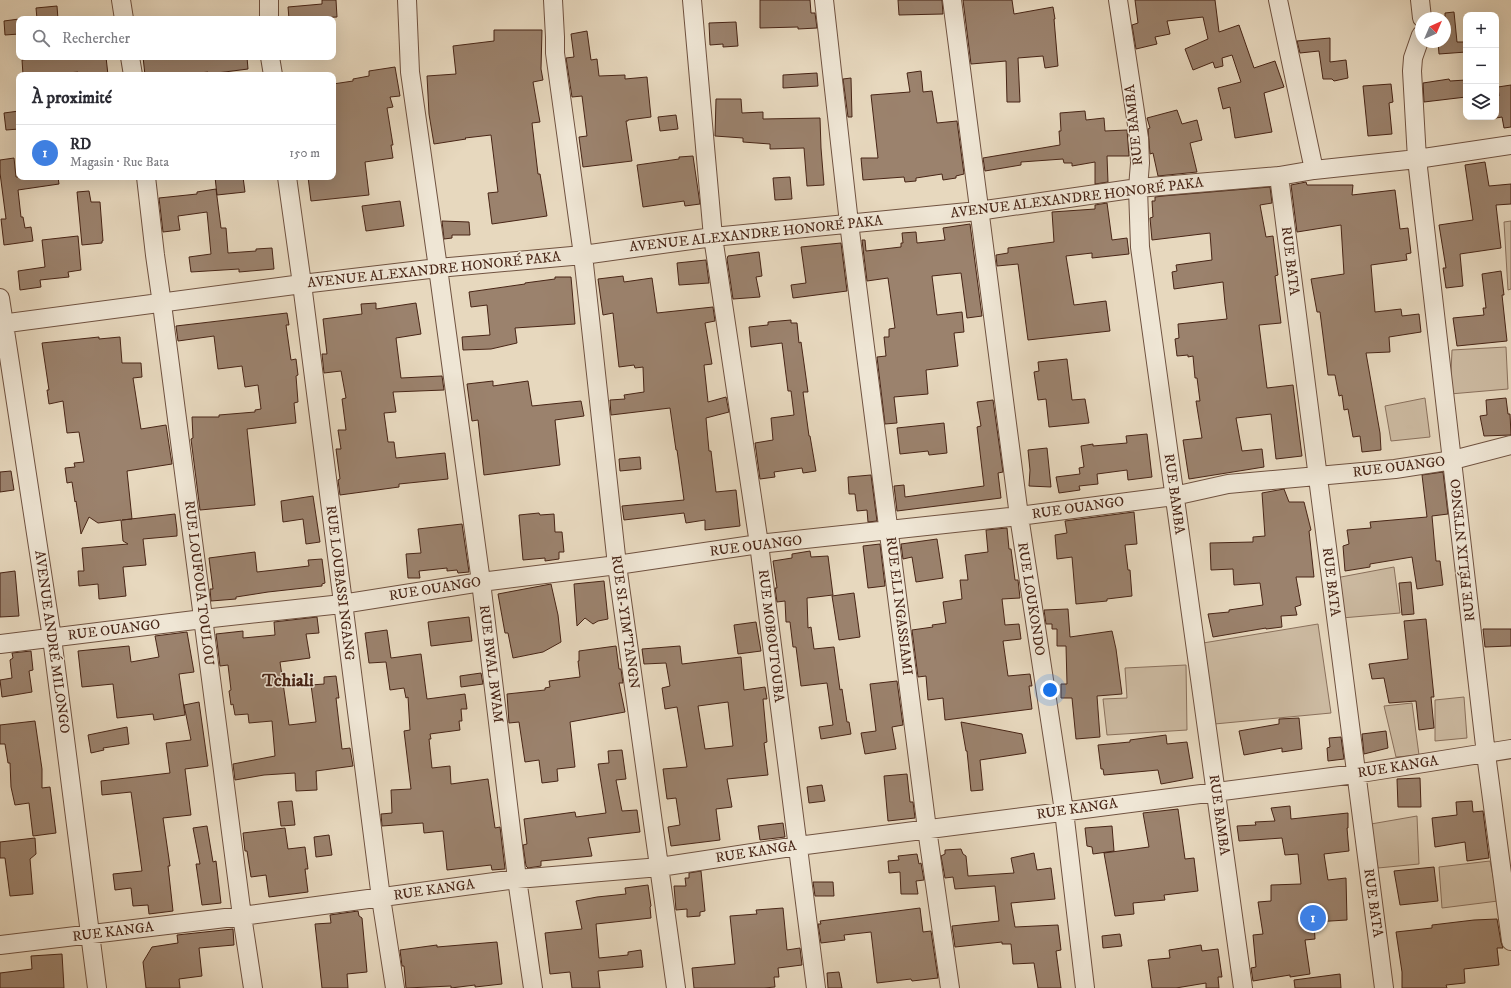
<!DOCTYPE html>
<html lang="fr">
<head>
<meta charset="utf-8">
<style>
  body { margin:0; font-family:"IM FELL DW Pica",serif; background:#f2f2f3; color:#2b2b33 }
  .controls { position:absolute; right:12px; top:12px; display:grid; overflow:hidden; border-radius:8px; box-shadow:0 4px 16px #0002 }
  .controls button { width:36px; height:36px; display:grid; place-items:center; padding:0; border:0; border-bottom:1px solid #e1e1e2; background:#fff; color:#2b2b33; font:20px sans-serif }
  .compass { position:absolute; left:1415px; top:12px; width:36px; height:36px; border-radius:50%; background:#fff; box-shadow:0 4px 16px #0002; rotate:44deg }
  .you { position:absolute; left:1050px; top:690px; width:14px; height:14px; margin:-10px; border:3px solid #fff; border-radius:50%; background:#1a73e8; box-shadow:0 0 0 6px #1a73e833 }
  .badge { display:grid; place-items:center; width:26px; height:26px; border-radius:50%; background:#8f2418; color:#fff; font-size:13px; font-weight:700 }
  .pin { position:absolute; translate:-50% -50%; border:2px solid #fff; box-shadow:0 1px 4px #0006 }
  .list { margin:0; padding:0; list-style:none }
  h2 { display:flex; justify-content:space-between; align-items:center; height:52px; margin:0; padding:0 16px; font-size:17px }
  h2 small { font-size:13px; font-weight:400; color:#7c7c81 }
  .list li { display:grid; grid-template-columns:26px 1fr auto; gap:12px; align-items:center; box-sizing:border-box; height:56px; padding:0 16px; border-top:1px solid #e1e1e2 }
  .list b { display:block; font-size:15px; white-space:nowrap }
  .list p { margin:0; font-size:13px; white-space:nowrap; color:#7c7c81 }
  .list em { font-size:13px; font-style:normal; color:#7c7c81 }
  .icon { flex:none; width:22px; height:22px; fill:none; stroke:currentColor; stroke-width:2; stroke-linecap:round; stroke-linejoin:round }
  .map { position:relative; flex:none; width:1511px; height:988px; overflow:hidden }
  .search { position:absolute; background:#fff; box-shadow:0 4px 16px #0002; left:16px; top:16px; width:320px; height:44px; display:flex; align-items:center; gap:10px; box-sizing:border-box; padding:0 14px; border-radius:8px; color:#7c7c81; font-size:15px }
  .panel { position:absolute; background:#fff; box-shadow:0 4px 16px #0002; left:16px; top:72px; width:320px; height:108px; border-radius:8px }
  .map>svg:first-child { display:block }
  .green { fill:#ccbaa1; stroke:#8a705c }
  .building { fill:#9b826d; stroke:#482516; fill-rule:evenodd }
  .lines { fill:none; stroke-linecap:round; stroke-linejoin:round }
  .street-casing { stroke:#705240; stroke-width:20 }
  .street { stroke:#efe6d5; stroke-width:18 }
  .labels { text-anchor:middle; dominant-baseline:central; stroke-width:3; stroke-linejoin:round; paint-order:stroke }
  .street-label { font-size:14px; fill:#482516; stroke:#efe6d5 }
  .district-label { font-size:18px; font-weight:bold; fill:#482516; stroke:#efe6d5 }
</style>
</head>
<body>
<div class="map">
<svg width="1511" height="988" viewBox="0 0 1511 988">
  <rect width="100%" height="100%" fill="#e7d8be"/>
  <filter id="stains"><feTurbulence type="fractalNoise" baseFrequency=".005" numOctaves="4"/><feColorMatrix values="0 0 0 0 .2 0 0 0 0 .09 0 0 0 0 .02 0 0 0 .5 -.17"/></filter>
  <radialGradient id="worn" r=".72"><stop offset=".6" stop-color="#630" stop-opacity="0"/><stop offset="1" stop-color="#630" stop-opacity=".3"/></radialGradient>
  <path class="green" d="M1511 221V289L1508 290 1504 222Z
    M1506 347 1508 389 1450 394 1452 350Z
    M1425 398 1430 437 1391 441 1385 406Z
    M1394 567 1400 613 1330 619 1325 580Z
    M1318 624 1331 713 1204 725 1191 645Z
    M1186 665 1187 730 1107 735 1103 699 1127 698 1125 668Z
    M1464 697 1467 738 1435 741V700Z
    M1412 703 1419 755 1396 757 1384 706Z
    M1417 816 1419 864 1378 868 1371 824Z
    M1490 861 1498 901 1442 908 1439 867Z"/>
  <path class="building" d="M322 0H336L337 17 289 19 288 7 322 4Z
    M760 0H810L811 13H815L817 28 798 29V27L760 28Z
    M898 0H942L943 14 899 15Z
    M963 0H1012L1014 14 1053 7 1055 19H1054L1058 66 1045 68 1043 56 1018 58 1020 102H1007L1006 61 971 64Z
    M1135 0H1215L1219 32 1239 25 1254 68 1275 61 1284 87 1264 93 1272 132 1235 138 1230 107 1223 109 1218 88 1241 82 1232 55 1222 58 1223 66 1215 68 1213 62 1193 70 1185 49 1208 39 1203 17 1167 21 1170 34 1155 37 1157 44 1136 49 1132 25 1138 23Z
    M57 6 58 19H37L36 8Z
    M1454 12 1457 42H1466V52L1439 54 1438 42H1445V13Z
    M19 19V34L5 35 4 21Z
    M736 22 738 46 723 47V44L710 45 709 23Z
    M494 30H542L541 69 543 80 533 82 540 122 532 123 538 174H540L547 216 492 224 488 193 498 192 491 135 465 138 466 139 434 144 429 114 427 76 456 74 453 46 494 41Z
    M587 31 591 60 597 59 599 76 625 75V79L647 77 651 117 628 120V121H626L632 161 583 167 579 137 587 136 582 96 572 97 566 58 574 57 571 34Z
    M1330 38V62L1346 60 1348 78 1334 81 1332 79H1323L1319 51 1300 53 1297 41Z
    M46 57H106L108 75H78V72L49 75H23L22 60Z
    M143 57H247L248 69 209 74 208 72 183 75H145Z
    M395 67 400 96 390 97 393 107 387 108 393 145H391L393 158 365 162 369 195 311 201 308 177H333V84L353 81V79L369 76V71Z
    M921 71 923 92 932 91 937 123 957 121 964 174 956 176V178L943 180 942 174 916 178V181L905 182 904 177 863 180 861 158H878L871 95 910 92 907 73Z
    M817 73 818 86 783 88V75Z
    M851 78 852 117H848L843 79Z
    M1449 79 1450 81 1466 80V97L1424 102 1423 83Z
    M1391 84 1393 102 1389 103 1392 134 1368 136 1363 86Z
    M1511 85V127L1504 128 1502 117 1496 118V96H1499L1498 87Z
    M716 99H741L742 113 763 112V119L820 118 821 148 824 185 807 186 804 148 770 149V144L743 142V138L715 136Z
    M1177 110 1182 124 1197 120 1202 140 1190 143 1197 172 1158 176 1153 153 1150 154 1148 129 1150 128 1147 118Z
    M19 111V129L6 130 4 113Z
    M1085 111 1086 120 1104 118 1105 131 1127 130 1129 156H1107L1108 182 1095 184V162L1072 166V163H1064L1063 159 1021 162V165L985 171 983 158 1060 145 1059 131H1061L1060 113Z
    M676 115 678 129 660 131 658 117Z
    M693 156 700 204 685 206 684 201 643 207 637 165 679 159V157Z
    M14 158 16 177H58L59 184 18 190 21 217H23L25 228 31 227 33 241 4 245 1 219H6L0 173V160Z
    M1485 162 1489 186 1511 184V204L1496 205 1501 248 1460 254 1463 286 1446 288 1443 268H1446L1439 225 1473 220 1465 165Z
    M215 177H243L245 192 217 195Z
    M790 177 792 199 775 200 773 178Z
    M1306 182 1307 185H1353L1352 195 1395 190 1400 229 1408 228 1411 253 1406 254 1407 260 1371 265 1375 312 1401 309 1402 316 1419 314 1421 332 1389 337 1390 352 1366 353 1380 433 1381 450 1362 452 1360 436 1353 437 1348 409 1344 410 1342 395 1339 396 1335 375H1328L1320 312H1317L1311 279 1344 274 1341 225 1297 232 1291 185Z
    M1270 187 1272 203 1260 205 1266 237 1273 236 1278 275 1275 276 1281 323 1259 325 1267 388 1293 385 1302 456 1276 459 1271 414 1236 418 1242 451 1262 449 1264 467 1189 479 1183 440 1202 438 1196 401H1200L1197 378H1195L1193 356 1188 357V355L1177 356 1175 339 1179 338 1178 324 1227 319 1225 304 1223 282 1174 289 1172 272 1177 271 1176 265 1212 260 1210 233 1152 240 1150 218 1153 217 1152 201H1155V197L1163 196Z
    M216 189 221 228H226L228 253 256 251V249L272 248 274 269 239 272V269L191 272 189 257 211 254 207 212 178 216 180 230 163 232 159 198 197 194V192Z
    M89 191 91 202H100L103 241H102V243L82 245 77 192Z
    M400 201 404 226 366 231 362 206Z
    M1107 203 1112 240 1127 238 1129 254 1092 258V253L1066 256 1074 305 1106 301 1110 331 1028 340 1018 264 997 266 996 255 1008 253V248L1054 242 1052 212 1095 209V205Z
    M442 221 469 222 470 235H452V238L444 239Z
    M970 224 982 316 967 318 961 273 932 276 937 315 962 312 964 332 954 333 958 366 926 370 928 394 894 397 897 423 885 424 877 357 886 356 884 337H889V329L895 328 888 278 867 281 862 240H865L866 251 901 247V243H903L902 233 916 232 917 243 945 240 943 228Z
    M78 236 81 270 68 272 69 277 40 280 41 287 20 290 18 271 45 267 42 240Z
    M841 243 847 291 793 298 791 285 806 283 801 247Z
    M759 252 762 276 756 277 760 297 733 299 727 259 728 256Z
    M706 260 709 283 679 285 677 263Z
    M1501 271 1504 295H1502L1507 341 1457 346 1453 318 1484 315 1483 308H1486L1482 274Z
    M623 276 624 282 652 278 657 313 713 307 715 321 705 323 712 364 704 365 708 402 726 397 729 412 706 418 709 451H711L716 492 736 490 740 526 705 530V520L686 523 684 513 624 520 622 506 684 500 677 450H676L670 408 611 415 610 400 625 399 624 395 644 392 643 367 635 368 634 365 619 367 613 313 603 315 598 279Z
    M555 277H571L575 324 515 328 517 343 491 349 463 350 462 337 490 335 487 305 471 307 469 292 525 284V283L555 279Z
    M376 303V309L416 303 421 334 396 338 401 378 442 376 444 390 393 392 396 412 384 413 388 442H394L396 458 445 453 448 479 399 484V487L340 495 338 480 340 479 336 449H341L338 430H346L342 399 346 398 341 371 324 373 322 354H327L323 319 362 314 361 304Z
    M287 313 289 325H286L291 360 296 359 298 375 296 376 298 402 294 403 296 423 247 429 255 505 200 510 191 439 193 438 192 417H219V415L255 412V410L261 409 258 385 245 387 242 366 218 369 214 336 178 341 176 326Z
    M791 320V323H797L799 343 801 342 808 392H803L809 436H810L816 471 803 473 802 468 774 472 775 477 760 479 755 443 773 440 771 418 794 415 791 391H788L782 343 751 347 749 327 768 325V322Z
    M99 337V339L120 337 122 363H141L142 377 133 378 141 429 166 425 172 464 127 471 132 519 122 520 175 514 177 530V536L143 539 146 565 123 567 126 596 99 599 98 584 79 586 78 571H84L82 548 128 544 123 541 121 520 98 523 89 517 81 534 76 501 75 502 72 482 67 483 65 468 75 467 74 463 84 462 79 432 67 433 63 401 49 404 47 390H49L42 343Z
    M1067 359 1072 400 1085 399 1089 423 1049 427 1046 399 1038 400 1034 372 1039 371 1038 362Z
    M493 381V386L528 381 532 406 581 401 584 416 555 420 560 465 484 475 478 420 472 421 467 384Z
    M1506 398 1508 414H1510L1511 435 1484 436 1480 416 1487 415 1486 400Z
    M993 400 1003 472 998 473 1001 498 897 511 894 486 904 485 905 497 984 486 977 427 981 426 977 402Z
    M944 423 947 453 929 455 928 451 900 454 897 428Z
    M1147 434 1152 477 1128 480 1127 470 1097 474 1098 484 1079 486 1080 490 1059 493 1056 477 1080 474 1079 468 1084 467 1081 446 1093 444V446L1127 443 1126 436Z
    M1047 448 1051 487 1029 486 1030 470 1028 450Z
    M640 457 641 469 620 471 619 459Z
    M11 471 14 490 0 492V472Z
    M1443 472 1448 514 1432 516 1436 561H1440L1443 585 1417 589 1412 557 1370 564V567L1345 571 1343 546 1349 544 1347 530 1371 528 1370 522 1427 517 1422 475Z
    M871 475 877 521 868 522 867 510 857 511 855 494H849L848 477Z
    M1284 489 1289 502H1304L1311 530 1309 531 1314 577H1296L1301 605 1295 607 1297 615 1281 616 1282 627 1266 629V628L1213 637 1208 614 1229 612V610L1263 605 1260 583 1234 585 1233 569 1211 570 1210 543 1253 542V537L1265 536 1262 493Z
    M313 496 320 542 306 544 303 519 283 522 281 501Z
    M1134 512 1137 544 1125 545 1128 570H1130L1132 596 1107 599V601L1076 604 1072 557 1057 559 1055 535 1067 533 1065 521Z
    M539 513 540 515 554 514 555 532H562L564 552H559V559L545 561V558L523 560 519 515Z
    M462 524 469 572 458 573 457 570 447 571V568L419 571 420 578H408L406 554 421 553 418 529Z
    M1007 528 1009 549H1011L1015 580H1018L1020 598 1002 599 1005 625 1019 624 1021 639 1003 641 1008 676 1030 674 1032 686H1029L1032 709 945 720 943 698 928 700 926 676 918 677 912 630 933 627 932 625 946 623 943 602 962 599 960 580H968L965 555 988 552 986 530Z
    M937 539 943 578 916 582 912 557 903 559 901 544Z
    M880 544 885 586 868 588 863 546Z
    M810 551 811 557 828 556 833 595 807 598 808 628 811 627 814 649 834 647 840 690 842 689 847 722H849L851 734 821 739 819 727 833 725 827 683 801 686 796 647H793L790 622H786L785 601 777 602 775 588H777L773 561 792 558V554Z
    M255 552 257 572 309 566 308 560 322 559 325 583 322 584V586L268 592 236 597V599L211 601 210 589H213L209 558Z
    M15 571 19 616 0 617V573Z
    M604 581 608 619 598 621 593 624 585 618 577 626 574 584Z
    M1411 582 1414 614 1402 615 1399 583Z
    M551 584 558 615 561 642 543 652 513 658 508 633H505L498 594Z
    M854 593 860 637 839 640 832 596Z
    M1068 609 1070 637 1112 631 1116 649 1122 694 1097 696 1100 737 1076 739 1072 698H1061V684H1067L1066 646H1057V629H1052V624H1046L1044 610Z
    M317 617 319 633 306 634 310 658 280 662 289 725 316 722 311 685 324 684V677L336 676 339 698H336L342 749 350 748 353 766 316 771 317 790 296 791 295 773 264 775 235 780 233 764 275 756 272 721 249 723 248 714 235 715 233 704 231 705 229 691 231 690 228 665 220 666 216 634 243 631V638L275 635 274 622Z
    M469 617 472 641 431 646 428 622Z
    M1426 619 1434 697H1431L1434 728 1419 730 1416 701 1389 703 1384 678 1372 679 1369 664 1408 659 1404 621Z
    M756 622 761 651 738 654 734 625Z
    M1483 629H1511V646L1485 647Z
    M387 630 391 658 421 654 427 699 465 694 467 709H461L462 721H459L460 730 430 734 431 739H429L432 768 450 766 451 784 488 779 495 828 500 827 505 869 492 870 491 865 447 870 443 831 424 833 423 823 382 826 381 814 392 813 391 790 411 789 404 731 410 730 408 697 406 698 404 688 390 690 386 662 369 663 365 633Z
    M187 632 194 672 179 674 185 715 154 720 153 714 117 718 113 684 82 687 78 651 129 646 131 662 159 657 155 636Z
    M616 646 619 669H621L623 683H619L625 712 570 722 575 767 557 769 558 781 542 783 539 760 525 762 519 722 509 723 507 694 545 690V688L550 687 549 681 580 677 578 661H579V651Z
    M680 646 682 664 741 657 744 690 765 687 767 699H763L767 742 764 743 768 775 727 779 732 807 716 809 720 840 671 846 668 827 680 825 676 798 667 799 663 769 687 767 677 707 665 709 662 688 670 686 666 663 644 664 642 649ZM728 702 733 746 705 749 698 706Z
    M31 651 33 670 29 671 32 692 2 697 0 680 12 678 10 660 13 658 12 653Z
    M481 673 483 684 461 687 460 676Z
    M897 681 903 725 892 727 896 749 865 754 861 733 876 731 870 684Z
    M199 702 208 766 185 769 191 815 163 818 170 866H168L173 911 149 914 148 905 133 906 131 888 115 890 113 874 142 871 131 792 102 795 101 781 170 773 166 743 191 740 184 705Z
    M1299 718 1302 749 1282 752V748L1244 755 1239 731 1279 724V719Z
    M35 721 42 769V788L50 787 56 833 33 836 29 803 15 805 11 787 10 763H8L5 744H0V725Z
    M961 722 1022 734 1026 753 980 760 983 790 971 791 967 751H966Z
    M127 727 129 744 103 748 104 750 91 753 88 735Z
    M1386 731 1388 748 1364 754 1362 734Z
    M1166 735 1167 744 1187 742 1193 778 1161 784 1158 770 1104 775 1103 769H1101L1098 745 1130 742V740Z
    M1341 737 1344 759 1328 761 1327 748 1330 747 1329 738Z
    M622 750 626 779 616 780 622 811 637 810 640 832 588 838 592 856 541 861V866L528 868 526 866 523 845 527 844 524 819 575 812 576 817 606 813 598 764 609 763 608 751Z
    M907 774 910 802H913L915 818 888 821 884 776Z
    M1420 778 1421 807H1398L1397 779Z
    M822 785 825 801 809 803 807 787Z
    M292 801 295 825 281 826 278 802Z
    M1472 801 1473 812 1483 811 1489 858 1467 861 1465 842 1435 847 1432 818 1457 815 1456 802Z
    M1290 806 1291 819 1348 813V828H1347L1349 851 1324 854 1328 880 1346 878 1347 920 1314 922 1315 939 1305 940 1310 974 1290 977V975L1253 981 1251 968 1256 967 1253 935 1263 934 1258 902 1271 901V885L1301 884 1298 854 1285 855 1282 838 1239 841 1237 826 1256 825 1255 822 1275 821 1271 808Z
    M1178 809 1185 859 1194 858 1198 891 1164 895 1165 900 1133 903 1134 914 1115 916 1104 853 1149 847 1143 813Z
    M783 823 785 837 760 840 758 826Z
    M207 826 213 862 216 861 221 903 202 905 196 864H200L193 828Z
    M1112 826 1114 851 1093 854 1092 847 1087 846 1085 828Z
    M285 828 288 849 305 847 308 869H305L308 892 269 897 266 875 251 877 247 851H245L243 833Z
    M329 835 332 855 316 857 314 837Z
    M35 838 36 854 30 859 33 894 10 896 5 858H0V842Z
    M961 849 963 854 966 856 968 876 1014 873 1011 858 1034 853 1037 870 1051 868 1055 899 1011 903 1015 927 1058 925 1061 950 1056 951 1061 988H1038L1034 963 1013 964 1011 944H1002V942L955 947 952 926 999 921 995 886 955 889 953 877 945 878 941 856 945 854V850Z
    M917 854 919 864 921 863 924 880 916 881 918 894H901L900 872 889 873 888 861 899 860 898 856Z
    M1434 867 1438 901 1400 905 1394 871Z
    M701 871 705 911 700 912V916L687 917V909L676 910 674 886H686L685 878H689V873Z
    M813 882H833L834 896H815Z
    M648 885 651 906 650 907 651 918 596 924 599 958 628 955V952L641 950 643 967 598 971 600 988H572L570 972 550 974 545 933 582 929 576 901 597 897 626 894 625 888Z
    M783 908 787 950 800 948 802 965 778 968 779 977H774L775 987 764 988H694L692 968 735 964 730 916 757 914 756 910Z
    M920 908 923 932 931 931 938 978 912 981 911 979 877 983 871 932 844 935 845 940 821 943 818 924H821L820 921Z
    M358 911 359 916 362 918 367 972 347 974 348 988H322L315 924 331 923 330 915Z
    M1497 919 1501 942 1503 948H1497L1499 965 1464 969 1465 983 1446 985 1447 988H1402V972L1396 932 1432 928V925L1474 920Z
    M233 929 234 945 199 948 202 976 179 979 180 988H146L143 962 152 947 178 943 177 935Z
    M1120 934 1122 946 1103 948 1102 936Z
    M497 942 502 984 475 987V985L451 988V986L406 988 404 966H402L400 950 437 945V947Z
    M1201 945 1202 951 1218 949 1222 977H1218L1219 988H1206V983L1176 988H1152L1148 960 1170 958 1169 950Z
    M62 954 64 988H0V973L32 969 31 956Z
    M839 972 842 988H828L827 973Z
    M1340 974 1341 988H1295L1294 980Z"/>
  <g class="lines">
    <defs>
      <path id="street" d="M121 0 124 19
        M269 0V19
        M407 0 410 72 438 268 481 582 517 879 533 988
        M553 0 555 37V53L583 255 617 565 676 988
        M692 0 713 237 759 544 816 988
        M824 0 849 223 927 829 950 988
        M952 0 1019 516 1064 811 1085 988
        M1118 0 1139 138 1140 163 1138 188 1140 247 1243 988
        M1278 0 1314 170
        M1420 0 1422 18
        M1421 35 1413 58 1412 71 1417 159 1486 754 1511 941
        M130 57 133 75
        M270 57 273 75
        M1279 176 1384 988
        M146 177 155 255 162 304 242 916 253 988
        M287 177 302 284 381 898 395 988
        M0 298 52 638 97 988
        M0 324 302 284 438 268 583 255 713 237 978 211 1138 188 1279 176 1314 170 1417 159 1511 145
        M0 644 203 619 342 604 481 582 617 565 759 544 1019 516 1174 496 1228 484 1395 469 1453 460 1511 445
        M0 945 242 916 517 879 660 867 798 846 1355 774 1511 749"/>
    </defs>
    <use href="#street" class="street-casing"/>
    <use href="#street" class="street"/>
  </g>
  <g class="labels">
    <g class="street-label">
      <text transform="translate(1134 125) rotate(-96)">RUE BAMBA</text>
      <text transform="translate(1077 198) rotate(-7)">AVENUE ALEXANDRE HONORÉ PAKA</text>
      <text transform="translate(756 234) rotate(-6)">AVENUE ALEXANDRE HONORÉ PAKA</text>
      <text transform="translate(1290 261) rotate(83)">RUE BATA</text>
      <text transform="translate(434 270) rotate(-6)">AVENUE ALEXANDRE HONORÉ PAKA</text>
      <text transform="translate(1399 467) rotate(-7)">RUE OUANGO</text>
      <text transform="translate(1174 494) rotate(82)">RUE BAMBA</text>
      <text transform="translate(1078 508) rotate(-8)">RUE OUANGO</text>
      <text transform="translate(756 546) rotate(-7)">RUE OUANGO</text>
      <text transform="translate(1463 550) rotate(-96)">RUE FÉLIX NTENGO</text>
      <text transform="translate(1331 582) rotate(83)">RUE BATA</text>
      <text transform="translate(199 583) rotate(83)">RUE LOUFOUA TOULOU</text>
      <text transform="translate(340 583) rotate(83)">RUE LOUBASSI NGANG</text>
      <text transform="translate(435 589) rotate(-9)">RUE OUANGO</text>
      <text transform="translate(1031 599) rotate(81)">RUE LOUKONDO</text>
      <text transform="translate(899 606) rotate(83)">RUE ELI NGASSIAMI</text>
      <text transform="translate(625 622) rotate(82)">RUE SI-YIM'TANGN</text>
      <text transform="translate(114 630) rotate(-7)">RUE OUANGO</text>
      <text transform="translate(771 636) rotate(83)">RUE MOBOUTOUBA</text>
      <text transform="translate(52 642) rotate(82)">AVENUE ANDRÉ MILONGO</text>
      <text transform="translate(491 664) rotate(83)">RUE BWAL BWAM</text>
      <text transform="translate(1398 767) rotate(-9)">RUE KANGA</text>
      <text transform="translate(1077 809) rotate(-8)">RUE KANGA</text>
      <text transform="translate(1219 815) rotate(82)">RUE BAMBA</text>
      <text transform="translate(756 852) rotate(-9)">RUE KANGA</text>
      <text transform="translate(434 890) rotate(-8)">RUE KANGA</text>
      <text transform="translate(1373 903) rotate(82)">RUE BATA</text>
      <text transform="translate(113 932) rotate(-7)">RUE KANGA</text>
    </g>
    <g class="district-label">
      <text x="288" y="681">Tchiali</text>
    </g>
  </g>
  <rect width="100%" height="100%" filter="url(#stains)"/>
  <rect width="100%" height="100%" fill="url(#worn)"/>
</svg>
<div class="controls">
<button>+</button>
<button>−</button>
<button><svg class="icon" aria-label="layers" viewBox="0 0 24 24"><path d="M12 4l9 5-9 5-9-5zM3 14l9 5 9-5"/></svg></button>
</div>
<svg class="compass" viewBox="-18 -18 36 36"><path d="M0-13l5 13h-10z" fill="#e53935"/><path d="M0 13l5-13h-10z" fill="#7c7c81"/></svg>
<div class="you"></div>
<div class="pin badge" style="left:1313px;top:918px;background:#3f7fe0">1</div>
<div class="search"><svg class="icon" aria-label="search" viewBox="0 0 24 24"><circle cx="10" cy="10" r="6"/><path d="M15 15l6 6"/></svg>Rechercher</div>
<section class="panel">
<h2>À proximité<small></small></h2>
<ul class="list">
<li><span class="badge" style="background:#3f7fe0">1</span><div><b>RD</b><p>Magasin · Rue Bata</p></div><em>150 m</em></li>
</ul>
</section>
</div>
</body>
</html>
